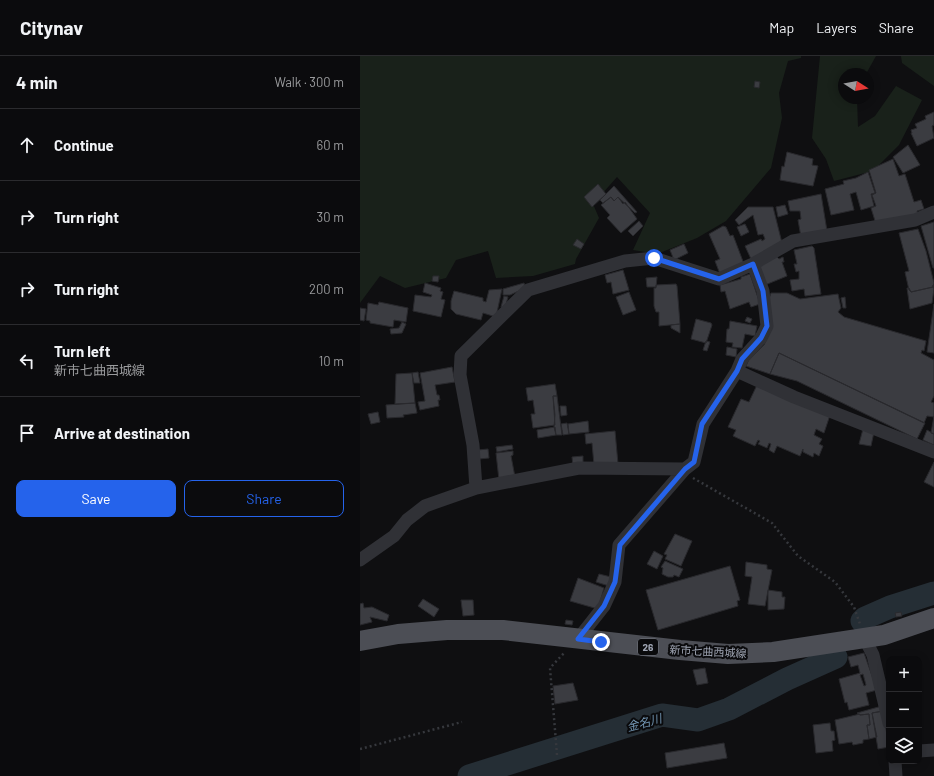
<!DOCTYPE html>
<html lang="en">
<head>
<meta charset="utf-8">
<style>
  body { margin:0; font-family:Barlow,"Noto Sans JP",sans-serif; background:#141416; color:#f1f3f6 }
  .controls { position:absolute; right:12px; bottom:12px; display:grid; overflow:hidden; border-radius:8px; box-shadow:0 2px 10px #0003 }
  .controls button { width:36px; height:36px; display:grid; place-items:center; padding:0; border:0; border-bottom:1px solid #2b2b2e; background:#0b0b0d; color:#f1f3f6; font:20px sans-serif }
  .compass { position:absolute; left:478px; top:12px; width:36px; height:36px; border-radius:50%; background:#0b0b0d; box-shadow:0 2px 10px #0003; rotate:101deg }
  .stop { position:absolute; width:12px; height:12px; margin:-9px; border:3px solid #2563eb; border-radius:50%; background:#fff }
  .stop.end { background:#2563eb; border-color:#fff; box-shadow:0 1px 4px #0008 }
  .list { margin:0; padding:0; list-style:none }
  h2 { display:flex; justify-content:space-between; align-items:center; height:52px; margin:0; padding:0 16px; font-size:17px }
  h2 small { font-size:13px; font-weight:400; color:#9a9b9d }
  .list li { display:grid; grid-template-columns:26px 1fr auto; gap:12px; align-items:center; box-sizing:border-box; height:72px; padding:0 16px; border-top:1px solid #2b2b2e }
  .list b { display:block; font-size:15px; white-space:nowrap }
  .list p { margin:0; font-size:13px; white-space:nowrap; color:#9a9b9d }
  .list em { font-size:13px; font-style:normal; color:#9a9b9d }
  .actions { display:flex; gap:8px; padding:12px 16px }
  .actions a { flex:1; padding:9px 0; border:1px solid #2563eb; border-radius:8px; text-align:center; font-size:14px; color:#2563eb }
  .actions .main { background:#2563eb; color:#fff }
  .icon { flex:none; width:22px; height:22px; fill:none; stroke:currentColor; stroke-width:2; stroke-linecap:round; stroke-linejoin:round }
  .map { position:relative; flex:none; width:574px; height:720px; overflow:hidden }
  header { display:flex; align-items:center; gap:24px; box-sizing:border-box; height:56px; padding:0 20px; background:#0b0b0d; border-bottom:1px solid #2b2b2e }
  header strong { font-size:19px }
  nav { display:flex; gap:22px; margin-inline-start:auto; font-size:14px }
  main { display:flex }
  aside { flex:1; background:#0b0b0d }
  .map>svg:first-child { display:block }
  .green { fill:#19211a }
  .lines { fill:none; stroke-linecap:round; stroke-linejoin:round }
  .river { stroke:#252e35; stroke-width:23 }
  .building { fill:#3b3c41; stroke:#29292d; fill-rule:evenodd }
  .path { stroke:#36383d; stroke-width:2.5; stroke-dasharray:2 3; stroke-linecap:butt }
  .minor { stroke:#303136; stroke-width:13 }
  .primary { stroke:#4c4e55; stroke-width:20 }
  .route { stroke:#2563eb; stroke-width:5 }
  .labels { text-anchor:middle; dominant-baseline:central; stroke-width:4; stroke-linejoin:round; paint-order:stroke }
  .shield { fill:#0a0a0c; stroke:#727681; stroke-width:1 }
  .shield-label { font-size:10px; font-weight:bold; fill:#9fa5b3 }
  .street-label { font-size:11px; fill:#9fa5b3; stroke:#0a0a0c }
  .water-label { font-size:12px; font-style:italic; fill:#7295b2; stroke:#0a0a0c }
</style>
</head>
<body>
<header>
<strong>Citynav</strong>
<nav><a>Map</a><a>Layers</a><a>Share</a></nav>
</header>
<main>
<aside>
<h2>4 min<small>Walk · 300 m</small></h2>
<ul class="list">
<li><svg class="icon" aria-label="ahead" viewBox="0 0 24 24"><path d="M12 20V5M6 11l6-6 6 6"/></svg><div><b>Continue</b></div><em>60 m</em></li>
<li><svg class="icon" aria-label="right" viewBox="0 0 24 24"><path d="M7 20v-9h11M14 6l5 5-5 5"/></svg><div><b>Turn right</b></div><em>30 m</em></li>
<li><svg class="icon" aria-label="right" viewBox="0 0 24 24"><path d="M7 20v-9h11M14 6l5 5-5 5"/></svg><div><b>Turn right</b></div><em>200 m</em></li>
<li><svg class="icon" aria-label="left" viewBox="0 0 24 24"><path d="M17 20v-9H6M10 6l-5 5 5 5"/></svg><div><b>Turn left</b><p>新市七曲西城線</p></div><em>10 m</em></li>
<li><svg class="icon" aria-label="arrive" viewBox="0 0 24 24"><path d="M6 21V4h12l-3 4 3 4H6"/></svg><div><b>Arrive at destination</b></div></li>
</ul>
<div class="actions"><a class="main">Save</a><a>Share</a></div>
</aside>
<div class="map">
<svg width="574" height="720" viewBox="0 0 574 720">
  <rect width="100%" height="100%" fill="#0f0f11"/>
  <path class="green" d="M0 0H441V2L428 5 419 37 422 62 411 112 366 165 337 182 297 198 273 194 290 157 257 121 233 148 239 162 216 203 215 208 173 220 136 222 128 195 96 204 86 222 45 232 20 220 0 247Z
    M460 0H516L506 18H484V42H497L498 71 515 60 536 30 562 44 539 89 513 115 474 125 466 103 452 82Z
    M541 0H574V30L542 7Z"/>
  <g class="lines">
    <path class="river" d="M502 565 505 562 530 551 574 537
      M109 720 302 659 338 664 369 653 427 623 476 601"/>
  </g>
  <path class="building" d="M395 25 400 26 399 32 394 31Z
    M574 56V69L572 70 574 82 557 90 551 77H552L551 74 557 72 555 68 566 63 565 60Z
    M548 89 560 109 543 117 533 101Z
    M427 96 453 103 452 109 458 110 453 130 420 124 422 110 424 111Z
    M533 103 539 120 545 118 554 146 561 144 564 153 557 155 558 158 516 168 511 152 516 150 512 139 516 137 509 114Z
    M508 116 515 137 511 138 514 150 501 154 496 136 490 138 494 154 471 159 465 133 484 128 483 125 496 122Z
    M238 128 246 138 232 151 224 141Z
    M254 130 277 156 275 157 258 141 254 145 251 141 243 147 240 144Z
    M461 138 467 175 441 181 438 164 441 163 440 155H430L428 145Z
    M251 141 254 145 258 141 263 148 265 146 277 163 261 177 247 162 250 159 241 149Z
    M425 149 428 158 418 161 416 151Z
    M388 151H413L422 187 391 203 385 190 401 183 402 185 405 183 403 178 398 179 393 159 379 169 375 164Z
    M279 165 283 170 273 180 268 175Z
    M574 166V212H573L561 170Z
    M385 168 389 176 381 180 377 171Z
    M363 170 366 171 370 180 373 179 384 208 360 218 355 205 360 203 349 178Z
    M558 173 566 195 574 227 573 231 551 236 549 234 545 216 549 215 539 177Z
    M217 183 224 188 221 193 213 189Z
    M324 188 328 197 314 204 310 194Z
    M452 190 454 192 461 238 445 240 444 233 432 235 430 224 439 223V215L436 216 434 208H437L434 194Z
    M416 200 419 203 423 201 424 206H422L427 220 405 229 399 210Z
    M263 214 269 234 253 238 251 226 247 227 245 219Z
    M390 218 400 248 391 251 389 246 370 253 365 235 361 236 360 229 381 223V221Z
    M73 220H79L78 226 72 225Z
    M297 221 296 231H287L286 222Z
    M65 227 81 232 80 235 83 236 81 243 85 244 81 261 53 255 55 239 71 241 72 239 63 236Z
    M164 227 165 231 163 233 150 239H143V233Z
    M316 228 317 230 320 268 299 270V256H296L294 250V232H296V229Z
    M573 229 574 233 572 247 550 253 547 232H549L551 236 573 231Z
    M142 233 136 261 123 257 121 264 96 258 91 253V245L94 235 123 242V245L126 246 129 234Z
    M269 236 276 254 263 259 256 241Z
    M411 237H427L440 243 478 238 481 252 478 256 484 261 566 285 564 295 562 294 561 297 574 304V340L571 346 574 347V361L567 360 564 367 419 297 410 318 386 310 390 301 391 302 404 289 412 271 409 243Z
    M144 240 148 241 145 252 141 251Z
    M485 241 486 252H483L481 242Z
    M19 246 48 252 46 266 34 264 33 271 10 267V265L6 264 8 247 18 249Z
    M574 248V297L567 296Z
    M0 252 6 253 4 265 0 264Z
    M387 261 392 263 390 267 385 265Z
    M336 263 351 267 352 269 346 287 331 283Z
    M370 265 397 270 395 280 385 278 382 292 372 291 373 287 366 286 367 273H369Z
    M42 266 46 268 42 277 31 278 30 273 39 272Z
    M320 268V277L311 272V269Z
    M346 285 350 286 347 295 343 294Z
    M367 291 377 293 376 301 366 299Z
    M419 297 565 367 557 383 437 325 410 318Z
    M92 311 95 326 75 329 77 339H79L80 344H78L79 350 60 354 58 346 65 345 60 317Z
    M58 316 60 327H54L52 317Z
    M52 317 55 347 35 348 36 318Z
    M195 328 197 340H193L195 369 173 372 171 358H175L173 344 168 345 166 332Z
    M397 329 470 359 464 377 456 373 454 379 462 383 459 388 463 390 459 400 454 397 453 401 443 396V393L440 400 417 390 414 397 409 394 411 388 409 387 407 392 398 388 400 385 398 384 395 390 373 380 376 374 368 371 381 343 389 346Z
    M193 340H197L202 379H196L194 371 195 359Z
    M55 347 57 357 43 359 44 361 27 362 26 349Z
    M200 350H206L207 359 201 360Z
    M18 356 20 366 11 368 8 358Z
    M574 360V378L571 377Z
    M228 365 229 376 209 378 208 368Z
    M207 367 209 378 203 379 201 368Z
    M195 371 196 379 178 382 177 374Z
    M503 373 514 376 511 390 499 388Z
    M567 374 574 378V389L563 384Z
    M255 375 258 408 234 409 232 387 226 388 225 378Z
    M152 389 153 393 137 396 136 391Z
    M128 393 129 402 119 403 118 394Z
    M153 395V399L151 400 155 421 139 424 136 397Z
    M223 400V409L213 410 212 401Z
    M574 406V431L564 426Z
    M315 478 332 485 321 510 305 503 307 499 304 498Z
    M294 495 303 500 297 513 287 508Z
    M305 505 323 513 319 521 314 519 313 521H308L302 518 303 512 301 511Z
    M386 506 407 509V513L412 514 405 550 388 548 392 521 385 520Z
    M370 510 380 544 377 545 378 550 298 574 286 534Z
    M239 518 251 521 249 530 236 526Z
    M218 522 244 532 238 553 210 545Z
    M408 534 422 536V541H425L424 553 408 554Z
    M63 543 79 553 74 561 58 550Z
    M101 544H113L114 559 103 560Z
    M3 547 4 552 12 551 29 559 27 565 10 561 12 566 0 569V548Z
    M541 556 542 560 536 561 535 557Z
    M206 564 213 565 212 569 205 568Z
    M504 597 517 634 506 637 509 649 489 654 487 646 485 647 479 623 500 617 498 609 491 611 488 601ZM503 618 506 629 504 630 500 619Z
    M345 612 348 627 337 629 333 614Z
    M213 627 218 644 195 648 193 630Z
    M522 650 523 655 512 657 517 681 509 683 507 669H510L509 658 500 659 497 657Z
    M523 655 529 691 518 693 512 657Z
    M500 658V659L509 658 510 669H507L509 683 503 684V687L493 689 492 686 479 688 475 664Z
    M470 667 471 675H474L475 684 472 685 473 695 456 697 453 669Z
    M364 687 367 702 307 712 305 697Z"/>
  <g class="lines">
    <path class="path" d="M333 422 412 467 438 500 475 526 494 551 500 568
      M0 693 102 666
      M197 699 190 612 204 597"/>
    <path class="minor" d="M377 315 434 341 574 396
      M116 432 113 389 100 319 101 300 168 234 265 205 294 202 359 223 393 208 433 185 555 164 574 156
      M0 504 34 480 47 464 65 450 116 432 219 412 325 413
      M218 583 244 550 255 526 259 489 325 413 334 406 343 368 377 315 382 303 401 282 407 270 403 235 393 208
      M505 583 513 599 529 667
      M559 695 574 694
      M535 705 536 720"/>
    <path class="primary" d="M0 585 38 578 87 574H143L320 594 368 598 413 596 524 579 574 562"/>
  </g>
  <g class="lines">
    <path class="route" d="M241 586 218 583 244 550 255 526 260 489 325 413 334 406 342 368 377 315 382 303 401 282 407 270 403 235 393 208 359 223 294 202"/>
  </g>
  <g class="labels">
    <rect class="shield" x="278" y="583" width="20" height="16" rx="3"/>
    <g class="shield-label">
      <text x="288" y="591">26</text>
    </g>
    <g class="street-label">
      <text transform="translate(348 595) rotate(3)">新市七曲西城線</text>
    </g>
    <g class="water-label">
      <text transform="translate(284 666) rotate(-15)">金名川</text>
    </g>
  </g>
</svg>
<div class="controls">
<button>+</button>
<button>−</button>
<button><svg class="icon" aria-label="layers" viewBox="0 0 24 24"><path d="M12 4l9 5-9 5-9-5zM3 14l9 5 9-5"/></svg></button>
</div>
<svg class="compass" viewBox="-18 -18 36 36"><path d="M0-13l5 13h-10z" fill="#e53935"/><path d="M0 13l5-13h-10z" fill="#9a9b9d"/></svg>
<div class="stop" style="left:294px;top:202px"></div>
<div class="stop end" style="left:241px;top:586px"></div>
</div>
</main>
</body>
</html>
